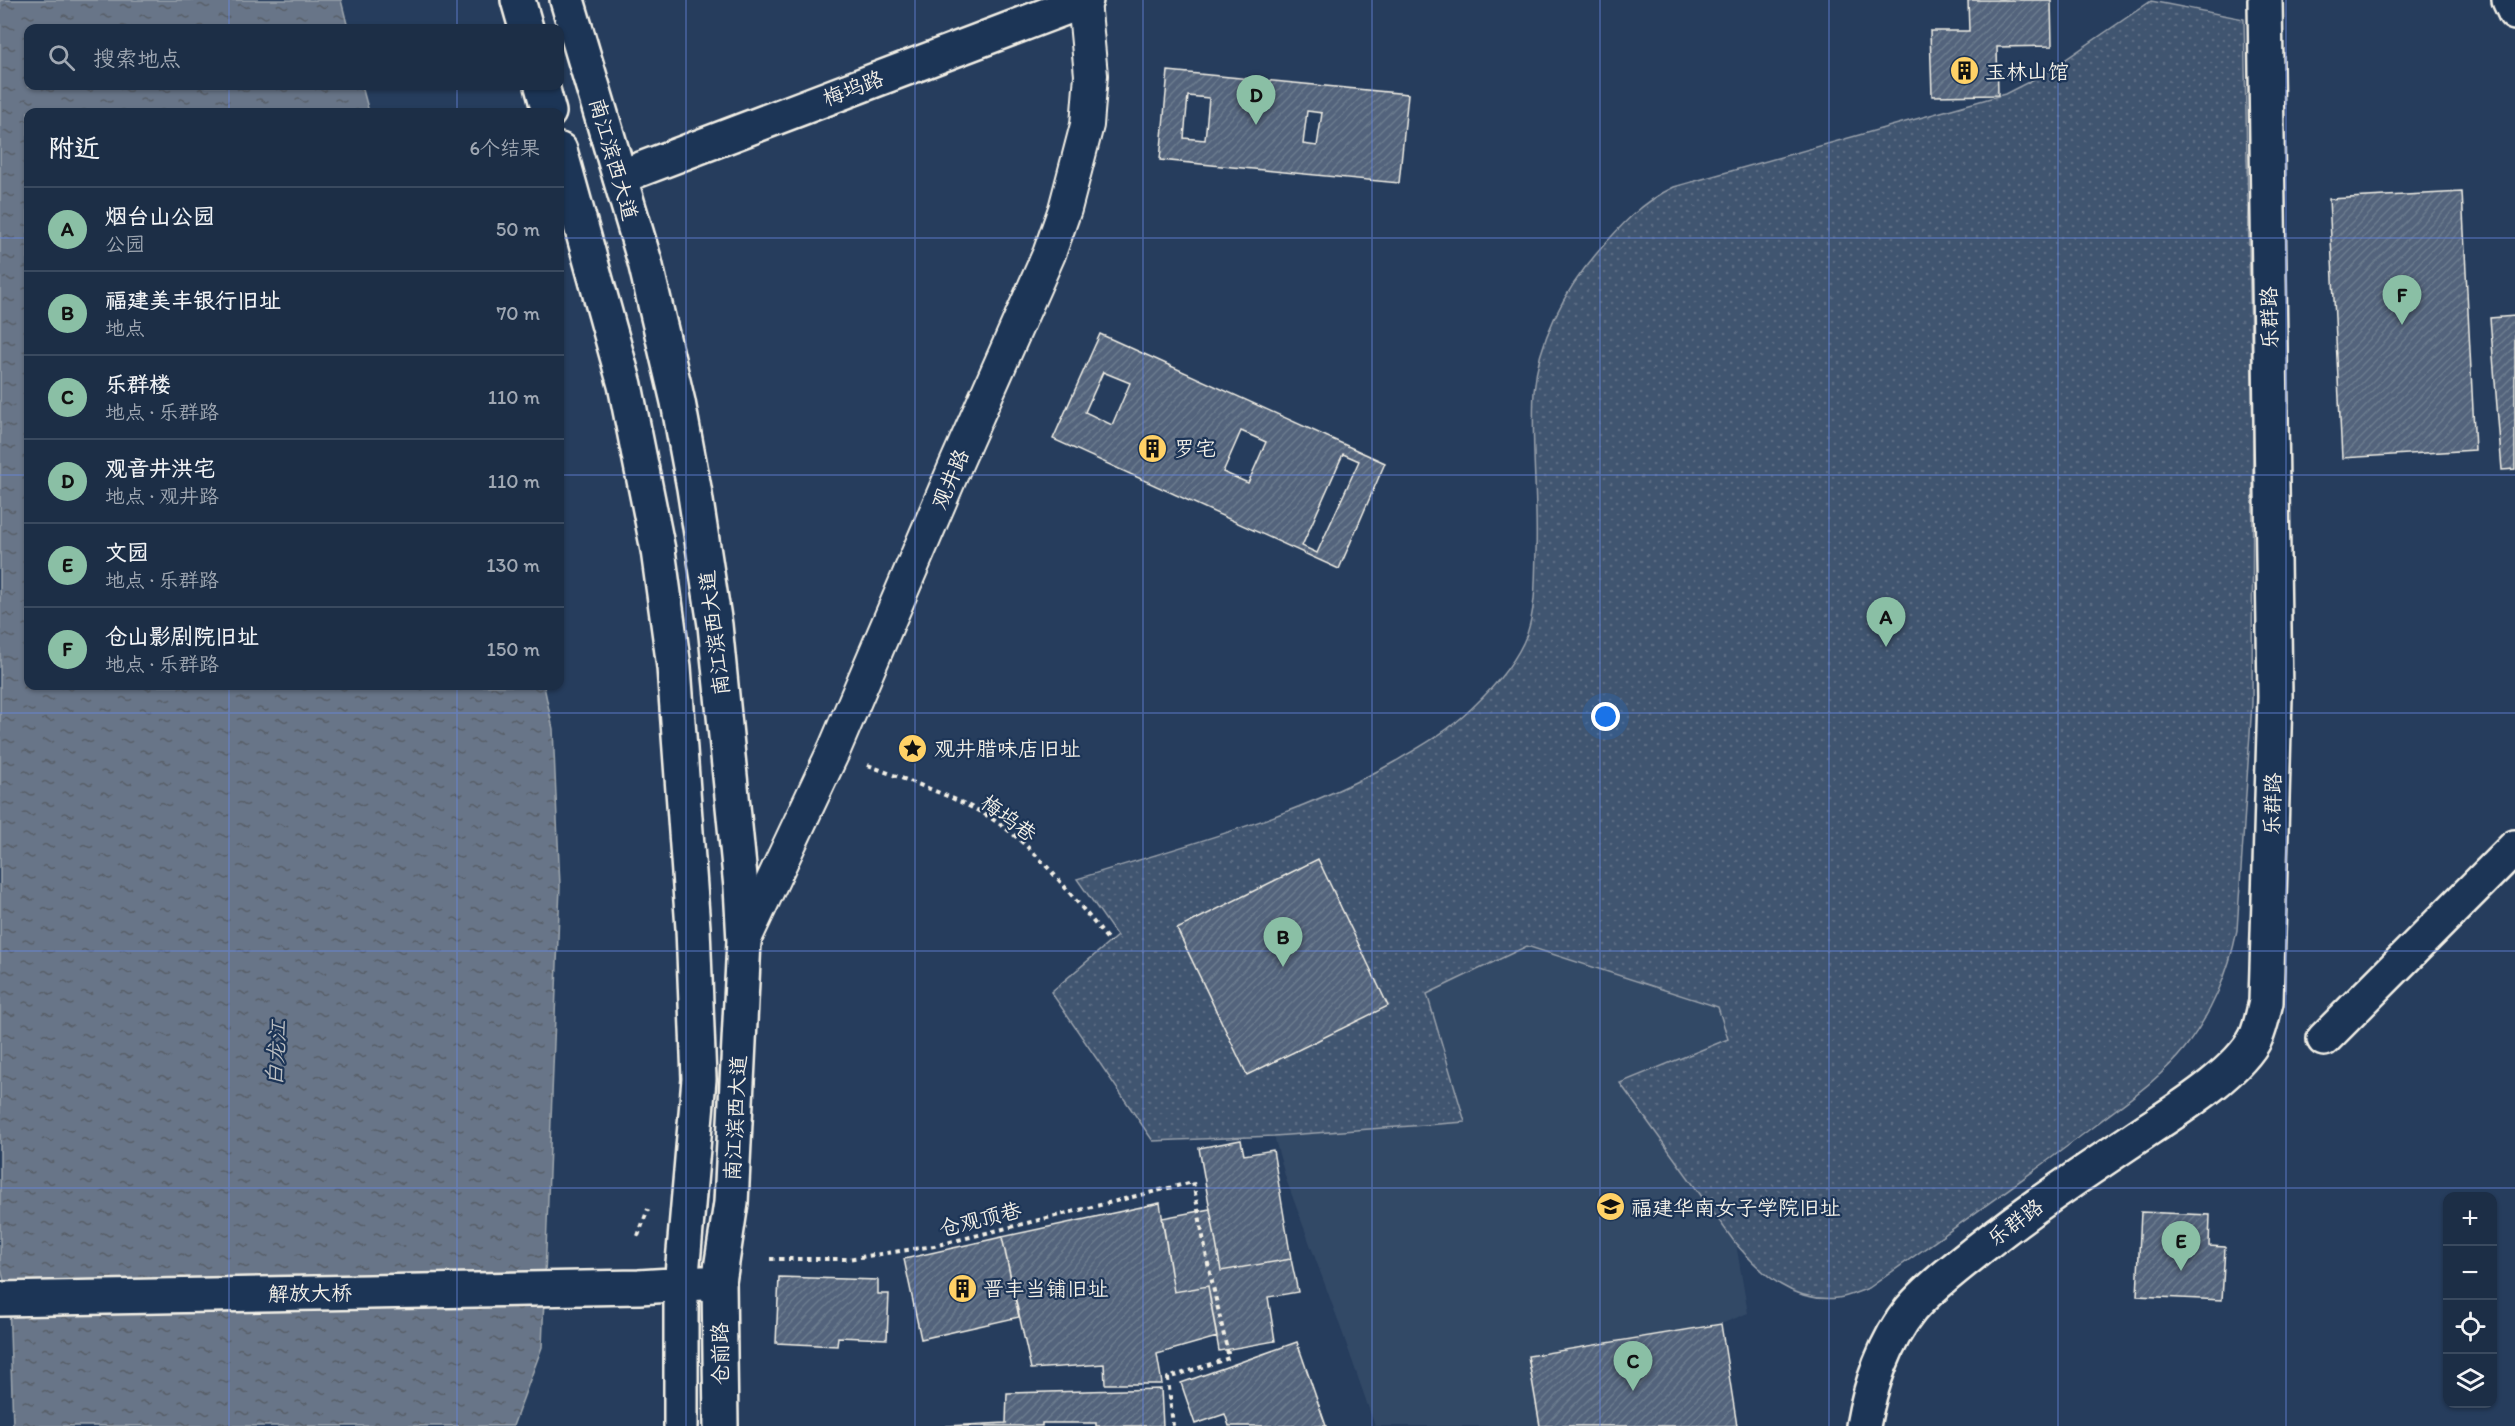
<!DOCTYPE html>
<html lang="zh">
<head>
<meta charset="utf-8">
<style>
  body { margin:0; font-family:Itim,"LXGW WenKai TC",sans-serif; background:#25364d; color:#f1f3f6 }
  .controls { position:absolute; right:18px; bottom:18px; display:grid; overflow:hidden; border-radius:12px; box-shadow:0 2px 4px #0004 }
  .controls button { width:54px; height:54px; display:grid; place-items:center; padding:0; border:0; border-bottom:2px solid #3a4a5f; background:#1c2e46; color:#f1f3f6; font:30px sans-serif }
  .you { position:absolute; left:1606px; top:717px; width:21px; height:21px; margin:-15px; border:4px solid #fff; border-radius:50%; background:#1a73e8; box-shadow:0 0 0 9px #1a73e833 }
  .badge { display:grid; place-items:center; width:39px; height:39px; border-radius:50%; background:#8abfa5; color:#111; font-size:20px; font-weight:700 }
  .pin { position:absolute; translate:-50% -50px; filter:drop-shadow(0 2px 3px #0008) }
  .pin::after { content:''; position:absolute; top:32px; width:21px; height:18px; background:inherit; clip-path:polygon(0 0,100% 0,50% 100%) }
  .list { margin:0; padding:0; list-style:none }
  h2 { display:flex; justify-content:space-between; align-items:center; height:78px; margin:0; padding:0 24px; font-size:26px }
  h2 small { font-size:20px; font-weight:400; color:#a0a8b3 }
  .list li { display:grid; grid-template-columns:39px 1fr auto; gap:18px; align-items:center; box-sizing:border-box; height:84px; padding:0 24px; border-top:2px solid #3a4a5f }
  .list b { display:block; font-size:22px; white-space:nowrap }
  .list p { margin:0; font-size:20px; white-space:nowrap; color:#a0a8b3 }
  .list em { font-size:20px; font-style:normal; color:#a0a8b3 }
  .icon { flex:none; width:33px; height:33px; fill:none; stroke:currentColor; stroke-width:2; stroke-linecap:round; stroke-linejoin:round }
  .map { position:relative; flex:none; width:2515px; height:1426px; overflow:hidden }
  .search { position:absolute; background:#1c2e46; box-shadow:0 2px 4px #0004; left:24px; top:24px; width:540px; height:66px; display:flex; align-items:center; gap:15px; box-sizing:border-box; padding:0 21px; border-radius:12px; color:#a0a8b3; font-size:22px }
  .panel { position:absolute; background:#1c2e46; box-shadow:0 2px 4px #0004; left:24px; top:108px; width:540px; height:582px; border-radius:12px }
  .map>svg:first-child { display:block }
  .built { fill:#334966 }
  .park { fill:url(#park-dots); stroke:#9aa2ac; stroke-width:1.5 }
  .water { fill:url(#water-ripples); stroke:#9fa7ae; stroke-width:1.5 }
  .building { fill:url(#building-hatch); stroke:#f4f1e8; stroke-width:1.5; fill-rule:evenodd }
  .lines { fill:none; stroke-linecap:round; stroke-linejoin:round }
  .pedestrian-casing { stroke:#f4f1e8; stroke-width:36 }
  .minor-casing { stroke:#f4f1e8; stroke-width:38 }
  .tertiary-casing { stroke:#f4f1e8; stroke-width:38 }
  .secondary-casing { stroke:#f4f1e8; stroke-width:38 }
  .path { stroke:#f4f1e8; stroke-width:4; stroke-dasharray:4.5 4.5; stroke-linecap:butt }
  .pedestrian { stroke:#1d3557; stroke-width:32 }
  .minor { stroke:#1d3557; stroke-width:33 }
  .tertiary { stroke:#1d3557; stroke-width:33 }
  .secondary { stroke:#1d3557; stroke-width:33 }
  .grid { fill:none; stroke:#6887de; stroke-width:1.5; stroke-opacity:0.55 }
  .labels { text-anchor:middle; dominant-baseline:central; stroke-width:4.5; stroke-linejoin:round; paint-order:stroke }
  .poi-label { font-size:21px; fill:#f4f1e8; stroke:#1d3557; text-anchor:start }
  .street-label { font-size:21px; fill:#f4f1e8; stroke:#1d3557 }
  .water-label { font-size:22px; font-style:italic; fill:#bcbfc2; stroke:#1d3557 }
</style>
</head>
<body>
<div class="map">
<svg width="2515" height="1426" viewBox="0 0 2515 1426">
  <defs>
    <pattern id="park-dots" width="8" height="8" patternUnits="userSpaceOnUse" patternTransform="scale(1.5)"><rect width="8" height="8" fill="#40546f"/><path d="M2 2h.1M6 6h.1" fill="none" stroke="#5c6d84" stroke-width="1.8" stroke-linecap="round"/></pattern>
    <pattern id="water-ripples" width="26" height="14" patternUnits="userSpaceOnUse" patternTransform="scale(1.5)"><rect width="26" height="14" fill="#677588"/><path d="M2 4q2-2 4 0t4 0M15 11q2-2 4 0t4 0" fill="none" stroke="#585e67"/></pattern>
    <pattern id="building-hatch" width="6" height="6" patternUnits="userSpaceOnUse" patternTransform="scale(1.5)"><rect width="6" height="6" fill="#52647b"/><path d="M-1 1l2-2M0 6l6-6M5 7l2-2" fill="none" stroke="#6c7b8e"/></pattern>
  </defs>
  <rect width="100%" height="100%" fill="#263d5d"/>
  <filter id="ink" filterUnits="userSpaceOnUse"><feTurbulence type="fractalNoise" baseFrequency=".0167" numOctaves="2"/><feDisplacementMap in="SourceGraphic" scale="12" xChannelSelector="R" yChannelSelector="G"/><feConvolveMatrix kernelMatrix="1 2 1 2 8 2 1 2 1" color-interpolation-filters="sRGB"/></filter>
  <g filter="url(#ink)">
    <path class="built" d="M1527 946 1719 1007 1728 1038 1620 1083 1736 1244 1748 1313 1721 1324 1529 1356 1540 1426H1375L1338 1320 1286 1179 1274 1136 1465 1122 1427 994Z"/>
    <path class="park" d="M2151 1 2244 19 2253 433 2252 703 2237 930C2229 972 2211 1015 2184 1049 2159 1080 2125 1102 2094 1126 2021 1182 1945 1234 1869 1288 1860 1291 1848 1297 1838 1298 1793 1303 1763 1275 1736 1244L1620 1083 1728 1039 1718 1007 1527 946 1427 994 1465 1122 1274 1136 1153 1141 1051 992 1117 936 1077 879C1185 845 1297 817 1396 761 1422 746 1450 730 1472 708 1493 688 1517 661 1527 634 1536 607 1535 579 1536 552 1538 499 1531 445 1534 392 1538 341 1564 291 1597 253 1620 226 1642 202 1674 187L2005 94 2044 74Z"/>
    <path class="water" d="M0 0H341L348 28H28V86H362L369 112H28V686H544L553 729 560 886 546 1250 542 1347 513 1426H13L9 1300 0 1265Z"/>
    <path class="building" d="M1968 0H2051L2052 46 1997 47 1998 95 1932 96 1930 31H1969Z
      M1168 71 1408 94 1399 183 1160 160ZM1188 96 1209 98 1205 140 1184 138ZM1307 111 1322 113 1317 146 1303 144Z
      M2462 192 2475 450 2342 458 2329 199Z
      M2515 316V469L2502 470 2490 318Z
      M1100 334 1385 463 1339 569 1053 439ZM1103 372 1130 383 1112 425 1085 412ZM1241 431 1266 442 1248 483 1223 472ZM1343 454 1359 461 1317 553 1302 546Z
      M1318 859 1388 1006 1247 1075 1177 929Z
      M1241 1140 1244 1155 1273 1150 1291 1259 1221 1271 1199 1148Z
      M1160 1203 1174 1292 1208 1286 1217 1337 1157 1354 1162 1384H1105L1104 1364 1031 1369 1002 1237Z
      M1210 1209 1221 1271 1291 1259 1298 1292 1268 1297 1275 1341 1219 1351 1208 1286 1174 1292 1162 1218Z
      M2141 1212 2210 1215 2209 1246 2225 1247 2222 1300 2137 1296Z
      M1002 1237 1019 1317 921 1339 904 1259Z
      M779 1277 878 1280V1294H889L887 1339 838 1337 837 1346 776 1343Z
      M1721 1324 1737 1426H1540L1528 1356Z
      M1297 1342 1326 1426H1229L1225 1414 1195 1424 1181 1383Z
      M1161 1389 1163 1426H1096V1423H1042V1426H946L1006 1423 1007 1393Z"/>
    <g class="lines">
      <defs>
        <path id="pedestrian" d="M744 941 834 750 956 464 1049 254 1065 209 1087 125 1091 75 1084 1"/>
        <path id="minor" d="M2324 1039 2515 847"/>
        <path id="tertiary" d="M2509 0 2515 13
          M620 177 1086 0
          M719 1282 721 1426
          M681 1286V1426
          M1863 1426C1870 1386 1885 1341 1911 1309 1931 1286 1956 1268 1979 1249 2034 1205 2092 1167 2150 1128 2182 1107 2239 1071 2256 1037 2261 1026 2263 1013 2266 1002L2275 697 2265 0"/>
        <path id="secondary" d="M518 0 526 28
          M542 86 549 112
          M560 150 625 385 658 550 674 667 693 928 699 1079 681 1286
          M0 1299 639 1287 719 1282 731 1203 744 941 741 887 715 625 694 488 678 402 645 262 567 0"/>
      </defs>
      <use href="#pedestrian" class="pedestrian-casing"/>
      <use href="#minor" class="minor-casing"/>
      <use href="#tertiary" class="tertiary-casing"/>
      <use href="#secondary" class="secondary-casing"/>
      <path class="path" d="M868 765C907 781 949 794 986 815 1036 845 1073 898 1110 942
        M638 1236 648 1209
        M770 1259H847L934 1246 1193 1182 1208 1264 1229 1358 1168 1378 1173 1426"/>
      <use href="#pedestrian" class="pedestrian"/>
      <use href="#minor" class="minor"/>
      <use href="#tertiary" class="tertiary"/>
      <use href="#secondary" class="secondary"/>
    </g>
  </g>
  <path class="grid" d="M229 0V28M457 0V28M686 0V1426M915 0V1426M1143 0V1426M1372 0V1426M1600 0V1426M1829 0V1426M2058 0V1426M2286 0V1426M229 86V112M457 86V112M0 238H28M560 238H2515M0 475H28M560 475H2515M229 686V1426M457 686V1426M0 713H2515M0 951H2515M0 1188H2515"/>
  <defs>
    <symbol id="building-disc" viewBox="-11 -11 22 22"><circle r="9.5" fill="#ffd166" stroke="#1d3557"/><path d="M-4-6H4V6H1V3H-1V6H-4ZM-2.5-4.3h1.7v1.8h-1.7ZM.8-4.3h1.7v1.8H.8ZM-2.5-1h1.7V.8h-1.7ZM.8-1h1.7V.8H.8Z" fill="#111"/></symbol>
    <symbol id="sight-disc" viewBox="-11 -11 22 22"><circle r="9.5" fill="#ffd166" stroke="#1d3557"/><path d="M0-6L1.8-2.2L6-1.7L2.9 1.2L3.7 5.4L0 3.3L-3.7 5.4L-2.9 1.2L-6-1.7L-1.8-2.2Z" fill="#111"/></symbol>
    <symbol id="school-disc" viewBox="-11 -11 22 22"><circle r="9.5" fill="#ffd166" stroke="#1d3557"/><path d="M0-5L7-2L0 1L-7-2ZM-4 1L0 2.5L4 1V4Q0 6-4 4Z" fill="#111"/></symbol>
  </defs>
  <g fill-rule="evenodd">
    <use href="#building-disc" x="1948" y="54" width="33" height="33"/>
    <use href="#building-disc" x="1136" y="432" width="33" height="33"/>
    <use href="#sight-disc" x="896" y="732" width="33" height="33"/>
    <use href="#school-disc" x="1594" y="1190" width="33" height="33"/>
    <use href="#building-disc" x="946" y="1272" width="33" height="33"/>
  </g>
  <g class="labels">
    <g class="poi-label">
      <text x="1985" y="71">玉林山馆</text>
      <text x="1174" y="448">罗宅</text>
      <text x="934" y="748">观井腊味店旧址</text>
      <text x="1631" y="1207">福建华南女子学院旧址</text>
      <text x="983" y="1288">晋丰当铺旧址</text>
    </g>
    <g class="street-label">
      <text transform="translate(853 88) rotate(-21)">梅坞路</text>
      <text transform="translate(614 159) rotate(74)">南江滨西大道</text>
      <text transform="translate(2269 318) rotate(-91)">乐群路</text>
      <text transform="translate(950 479) rotate(-67)">观井路</text>
      <text transform="translate(714 633) rotate(-97)">南江滨西大道</text>
      <text transform="translate(2272 804) rotate(-88)">乐群路</text>
      <text transform="translate(1009 818) rotate(36)">梅坞巷</text>
      <text transform="translate(735 1118) rotate(-87)">南江滨西大道</text>
      <text transform="translate(980 1219) rotate(-14)">仓观顶巷</text>
      <text transform="translate(2015 1222) rotate(-37)">乐群路</text>
      <text transform="translate(310 1293) rotate(-1)">解放大桥</text>
      <text transform="translate(720 1354) rotate(-91)">仓前路</text>
    </g>
    <g class="water-label">
      <text transform="translate(276 1053) rotate(-86)">白龙江</text>
    </g>
  </g>
</svg>
<div class="controls">
<button>+</button>
<button>−</button>
<button><svg class="icon" aria-label="locate" viewBox="0 0 24 24"><circle cx="12" cy="12" r="6"/><path d="M12 2v4M12 18v4M2 12h4M18 12h4"/></svg></button>
<button><svg class="icon" aria-label="layers" viewBox="0 0 24 24"><path d="M12 4l9 5-9 5-9-5zM3 14l9 5 9-5"/></svg></button>
</div>
<div class="you"></div>
<div class="pin badge" style="left:1886px;top:647px">A</div>
<div class="pin badge" style="left:1283px;top:967px">B</div>
<div class="pin badge" style="left:1633px;top:1391px">C</div>
<div class="pin badge" style="left:1256px;top:125px">D</div>
<div class="pin badge" style="left:2181px;top:1271px">E</div>
<div class="pin badge" style="left:2402px;top:325px">F</div>
<div class="search"><svg class="icon" aria-label="search" viewBox="0 0 24 24"><circle cx="10" cy="10" r="6"/><path d="M15 15l6 6"/></svg>搜索地点</div>
<section class="panel">
<h2>附近<small>6个结果</small></h2>
<ul class="list">
<li><span class="badge">A</span><div><b>烟台山公园</b><p>公园</p></div><em>50 m</em></li>
<li><span class="badge">B</span><div><b>福建美丰银行旧址</b><p>地点</p></div><em>70 m</em></li>
<li><span class="badge">C</span><div><b>乐群楼</b><p>地点 · 乐群路</p></div><em>110 m</em></li>
<li><span class="badge">D</span><div><b>观音井洪宅</b><p>地点 · 观井路</p></div><em>110 m</em></li>
<li><span class="badge">E</span><div><b>文园</b><p>地点 · 乐群路</p></div><em>130 m</em></li>
<li><span class="badge">F</span><div><b>仓山影剧院旧址</b><p>地点 · 乐群路</p></div><em>150 m</em></li>
</ul>
</section>
</div>
</body>
</html>
